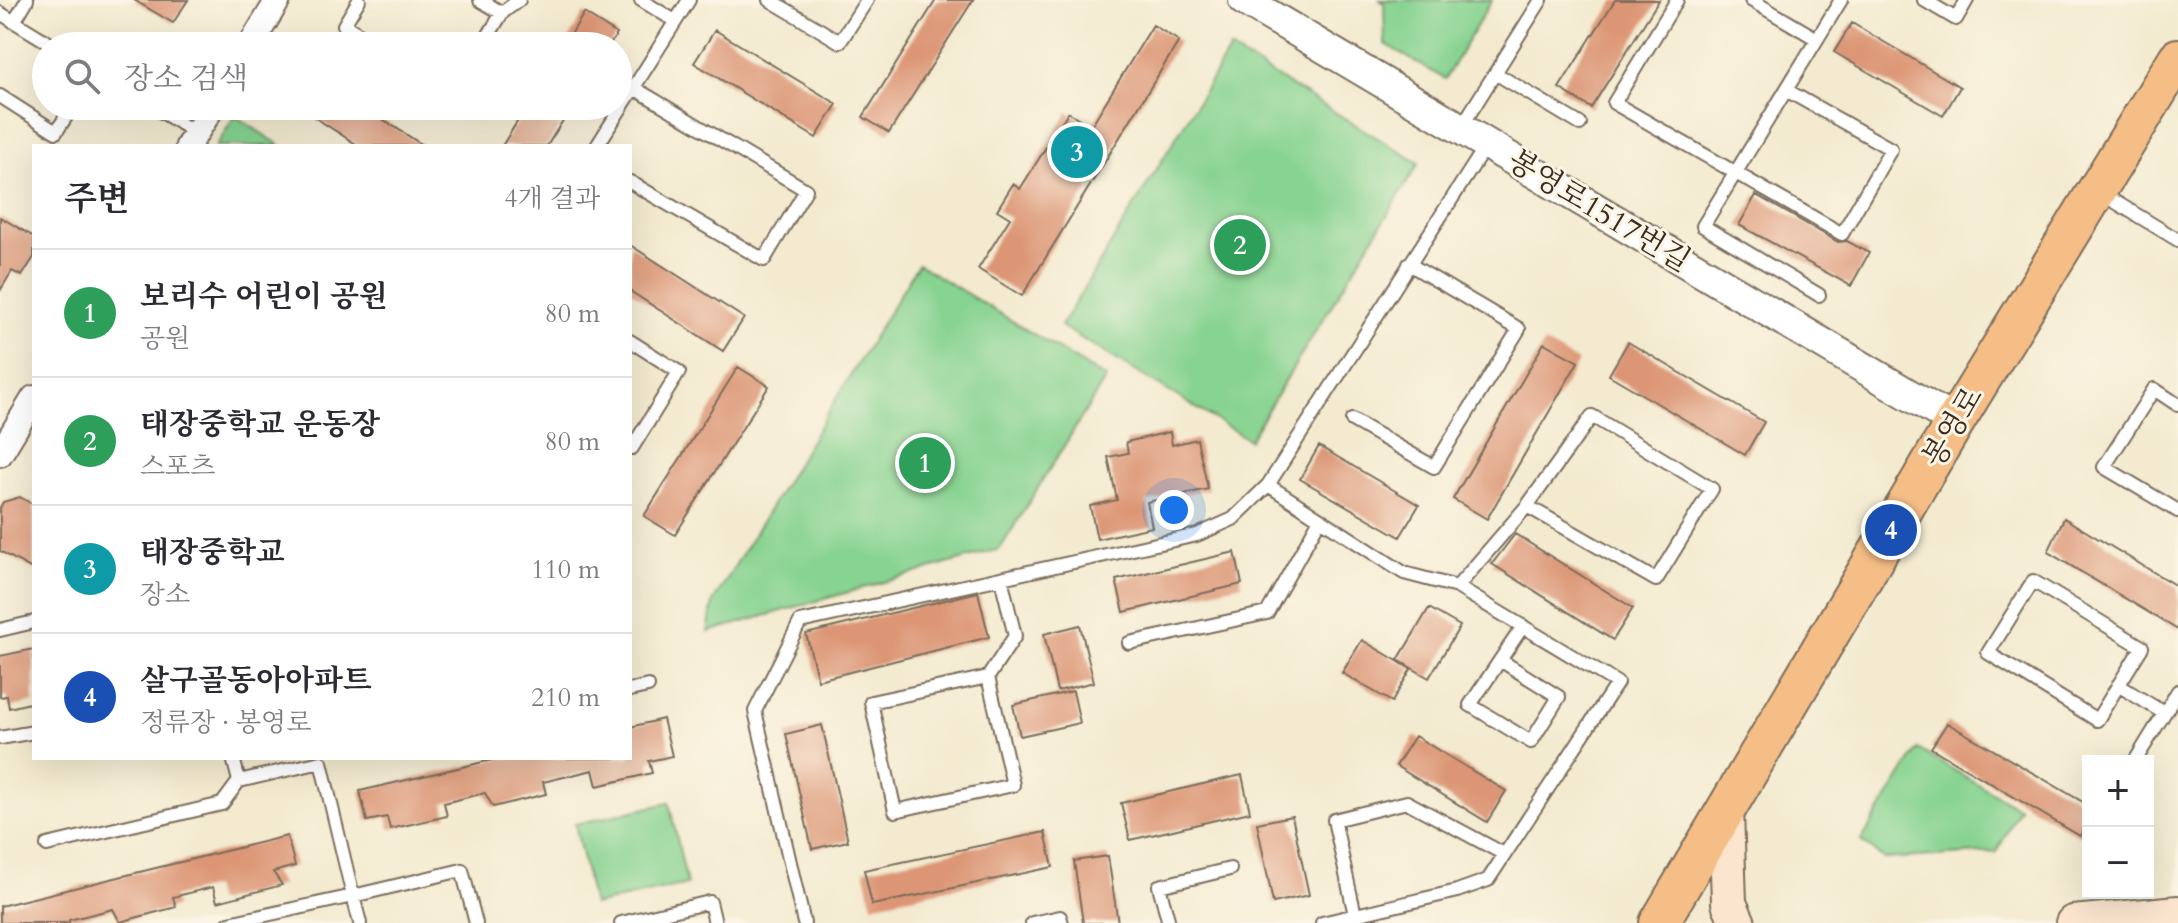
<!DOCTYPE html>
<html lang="ko">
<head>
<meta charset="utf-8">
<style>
  body { margin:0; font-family:Cardo,"Noto Serif KR",serif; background:#f7f7f7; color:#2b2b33 }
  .controls { position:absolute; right:24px; bottom:24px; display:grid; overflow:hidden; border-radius:0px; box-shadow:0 8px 32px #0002 }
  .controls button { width:72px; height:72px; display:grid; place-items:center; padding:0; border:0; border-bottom:2px solid #e1e1e2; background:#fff; color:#2b2b33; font:40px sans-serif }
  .you { position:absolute; left:1174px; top:510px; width:28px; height:28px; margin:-20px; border:6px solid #fff; border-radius:50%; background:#1a73e8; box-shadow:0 0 0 12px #1a73e833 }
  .badge { display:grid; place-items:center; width:52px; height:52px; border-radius:50%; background:#d93025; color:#fff; font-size:26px; font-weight:700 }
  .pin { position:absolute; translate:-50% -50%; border:4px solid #fff; box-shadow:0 2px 8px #0006 }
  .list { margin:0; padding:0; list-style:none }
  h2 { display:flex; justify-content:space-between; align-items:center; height:104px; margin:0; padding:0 32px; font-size:34px }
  h2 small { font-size:26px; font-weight:400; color:#7c7c81 }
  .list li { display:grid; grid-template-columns:52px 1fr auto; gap:24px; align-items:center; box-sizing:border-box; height:128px; padding:0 32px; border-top:2px solid #e1e1e2 }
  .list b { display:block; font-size:30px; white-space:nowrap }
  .list p { margin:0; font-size:26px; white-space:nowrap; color:#7c7c81 }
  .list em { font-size:26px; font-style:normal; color:#7c7c81 }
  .icon { flex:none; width:44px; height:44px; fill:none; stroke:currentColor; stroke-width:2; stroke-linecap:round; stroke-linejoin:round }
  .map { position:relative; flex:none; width:2178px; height:923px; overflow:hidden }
  .search { position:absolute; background:#fff; box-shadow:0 8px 32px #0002; left:32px; top:32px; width:600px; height:88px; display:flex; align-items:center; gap:20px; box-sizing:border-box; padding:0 28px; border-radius:44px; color:#7c7c81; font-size:30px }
  .panel { position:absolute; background:#fff; box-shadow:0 8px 32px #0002; left:32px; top:144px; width:600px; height:616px; border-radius:0px }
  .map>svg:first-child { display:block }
  .green { fill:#87d391; stroke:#617e58; stroke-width:2 }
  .building { fill:#dc9575 }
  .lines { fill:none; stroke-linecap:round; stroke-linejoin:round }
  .service-casing { stroke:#7b6d5c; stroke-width:16 }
  .minor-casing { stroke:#7b6d5c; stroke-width:28 }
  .tertiary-casing { stroke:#7b6d5c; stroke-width:34 }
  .secondary-casing { stroke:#7b6d5c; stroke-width:38 }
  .primary-casing { stroke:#7b6d5c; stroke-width:42 }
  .service { stroke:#fff; stroke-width:12 }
  .minor { stroke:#fff; stroke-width:24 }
  .tertiary { stroke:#fff; stroke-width:30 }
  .secondary { stroke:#fbe5cf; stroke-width:34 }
  .primary { stroke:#f6be87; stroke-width:38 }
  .labels { text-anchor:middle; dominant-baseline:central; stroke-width:6; stroke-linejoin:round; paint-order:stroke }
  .street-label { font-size:30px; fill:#3b2a1e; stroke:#fcf5e5 }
</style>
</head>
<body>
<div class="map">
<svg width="2178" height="923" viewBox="0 0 2178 923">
  <rect width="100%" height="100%" fill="#fcf5e5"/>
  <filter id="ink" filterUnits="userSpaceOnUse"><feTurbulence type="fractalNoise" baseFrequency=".0125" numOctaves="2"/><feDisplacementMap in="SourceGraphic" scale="16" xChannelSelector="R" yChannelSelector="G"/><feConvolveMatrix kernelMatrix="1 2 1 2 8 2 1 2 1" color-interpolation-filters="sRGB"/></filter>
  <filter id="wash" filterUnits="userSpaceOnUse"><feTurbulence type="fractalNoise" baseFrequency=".006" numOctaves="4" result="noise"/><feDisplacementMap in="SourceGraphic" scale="32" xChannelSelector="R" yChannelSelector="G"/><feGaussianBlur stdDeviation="1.8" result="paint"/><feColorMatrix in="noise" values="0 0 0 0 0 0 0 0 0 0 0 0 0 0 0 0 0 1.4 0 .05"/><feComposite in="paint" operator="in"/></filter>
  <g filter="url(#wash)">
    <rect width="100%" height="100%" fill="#f3eacf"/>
    <path class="green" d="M1380 0H1492L1445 79 1385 44 1384 3Z
      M1230 49 1419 163 1249 440 1061 326Z
      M235 116 281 146H216Z
      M918 264 1106 378 1000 549 708 632 713 602Z
      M1918 749 2019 808 1997 852 1884 859 1861 841Z
      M669 803 687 884 593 905 575 824Z"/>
    <g id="blocks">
      <path class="building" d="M134 0H188L173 23Z
        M936 0H973L889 133 863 117Z
        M1615 0H1659L1591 108 1559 88Z
        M584 13 617 34 609 46H564Z
        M1852 23 1960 87 1943 116 1834 52Z
        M1153 25 1179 41 1022 296 978 269 1010 218 997 210 1013 184 1020 189 1068 112 1091 126Z
        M715 30 837 104 816 138 694 63Z
        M297 106H362L424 146H359Z
        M527 106H572L547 146H502Z
        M1756 195 1838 242 1847 241 1869 253 1851 286 1739 225Z
        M0 217 34 237V257L22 276 12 271 0 291Z
        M630 245 744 318 723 351 630 291Z
        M1628 342 1764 422 1745 455 1609 375Z
        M1544 343 1578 362 1487 519 1453 499Z
        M738 367 769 386 675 535 644 516Z
        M1170 432 1172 445 1197 439 1208 489 1147 502 1152 527 1097 539 1090 506 1117 500 1108 457 1128 453 1126 442Z
        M1319 446 1419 505 1400 537 1300 479Z
        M20 497 34 505V570L0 551V508L3 502Z
        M2064 518 2178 587V630L2048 552Z
        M1515 534 1633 608 1613 640 1492 564Z
        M1235 552 1242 584 1124 612 1116 580Z
        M978 592 989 637 818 680 806 634Z
        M1429 608 1460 626 1429 678 1398 660Z
        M1080 625 1094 682 1057 691 1044 634Z
        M1362 640 1411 669 1392 702 1342 673Z
        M34 649V702L9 708 7 696 0 697V656Z
        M1073 691 1080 723 1020 736 1013 705Z
        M663 719 672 756 649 761 652 773 597 786 593 770 543 782 546 794 493 807 485 793 444 803 447 816 390 829 387 817 367 821 360 791 500 758H630V727Z
        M1947 723 2088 805V820L2080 836 1931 748Z
        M822 725 848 841 812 849 786 734Z
        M1415 736 1506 791 1487 822 1396 766Z
        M1242 775 1250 812 1130 840 1121 803Z
        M1292 816 1309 895 1273 903 1257 823Z
        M1045 832 1053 867 872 905 864 870Z
        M287 836 295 866 273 872 282 885 217 902 213 887 173 897 176 907 120 922 113 909 69 920V923H0V906Z
        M1108 856 1118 923H1083L1074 861Z"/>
    </g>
  </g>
  <g filter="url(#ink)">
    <use href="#blocks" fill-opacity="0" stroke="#7b6d5c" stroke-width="2"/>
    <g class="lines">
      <defs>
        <path id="service" d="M359 0 344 25 379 46
          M480 0 502 13
          M641 0 675 21
          M770 0 840 42 867 0
          M1677 0 1614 103 1842 234 1891 149 1786 90
          M1751 0 1817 39
          M1924 0 1956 19 1967 0
          M0 13 54 46
          M14 22 27 0
          M482 46 502 13 519 0
          M1495 73 1580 124
          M0 96 56 132 73 106
          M152 106 196 133
          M1460 129 1541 0
          M597 146 689 0
          M630 182 764 260 806 190 634 88
          M2099 192 2178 240
          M1819 295 1703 226 1841 0
          M630 341 679 372 632 448 630 447
          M2178 405 2154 389 2104 467 2178 511
          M1352 420 1434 467 1519 329 1409 264
          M1268 485 1404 573 1457 587 1617 683 1488 880 1457 891 1322 923
          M2033 581 2142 647 2097 720 1988 653Z
          M1457 587 1527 506 1592 416 1712 489 1656 580 1527 506
          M0 630 34 622
          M1129 643 1267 613 1320 519
          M1500 660 1559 697 1531 742 1470 705 1523 626
          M988 677 1013 785 895 811 871 702 988 677 1015 636 1001 578
          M2118 685 2164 713
          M630 690 648 686
          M0 738 34 732
          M2135 761 2178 691
          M47 845 222 804 239 781
          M1355 915 1334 820 1407 802 1504 854
          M229 923 353 896 321 762 239 781 233 758
          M360 923 353 896 462 870 476 923
          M621 923 710 902 715 923
          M804 923 755 711 800 622 1197 535 1233 519 1268 485 1487 144
          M1032 923 1060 917 1062 923
          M1169 923 1159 886 1230 869"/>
        <path id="minor" d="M250 46 278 0
          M188 146 213 106
          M0 454 34 398"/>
        <path id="tertiary" d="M1244 0 1955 422"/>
        <path id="secondary" d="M1726 810 1729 903 1738 923
          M2073 923 2178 913"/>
        <path id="primary" d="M1659 923 1955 422 2178 58"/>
      </defs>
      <use href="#service" class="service-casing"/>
      <use href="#minor" class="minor-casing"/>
      <use href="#tertiary" class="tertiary-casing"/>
      <use href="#secondary" class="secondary-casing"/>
      <use href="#primary" class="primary-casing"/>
      <use href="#service" class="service"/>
      <use href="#minor" class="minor"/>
      <use href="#tertiary" class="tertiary"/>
      <use href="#secondary" class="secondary"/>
      <use href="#primary" class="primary"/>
    </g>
  </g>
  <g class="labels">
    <g class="street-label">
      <text transform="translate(1599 211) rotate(31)">봉영로1517번길</text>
      <text transform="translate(1953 427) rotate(-59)">봉영로</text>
    </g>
  </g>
</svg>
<div class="controls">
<button>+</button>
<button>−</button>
</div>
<div class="you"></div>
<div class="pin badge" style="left:925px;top:463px;background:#2e9e5b">1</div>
<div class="pin badge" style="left:1240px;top:245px;background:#2e9e5b">2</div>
<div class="pin badge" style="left:1077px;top:152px;background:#0f9aa8">3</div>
<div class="pin badge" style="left:1891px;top:530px;background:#1a4fb4">4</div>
<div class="search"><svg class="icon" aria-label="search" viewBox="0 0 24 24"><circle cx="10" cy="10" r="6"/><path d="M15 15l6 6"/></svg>장소 검색</div>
<section class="panel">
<h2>주변<small>4개 결과</small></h2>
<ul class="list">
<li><span class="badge" style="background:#2e9e5b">1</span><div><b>보리수 어린이 공원</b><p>공원</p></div><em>80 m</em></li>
<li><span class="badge" style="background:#2e9e5b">2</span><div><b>태장중학교 운동장</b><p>스포츠</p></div><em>80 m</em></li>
<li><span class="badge" style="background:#0f9aa8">3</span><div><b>태장중학교</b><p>장소</p></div><em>110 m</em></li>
<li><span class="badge" style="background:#1a4fb4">4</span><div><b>살구골동아아파트</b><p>정류장 · 봉영로</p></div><em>210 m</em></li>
</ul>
</section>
</div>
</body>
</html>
